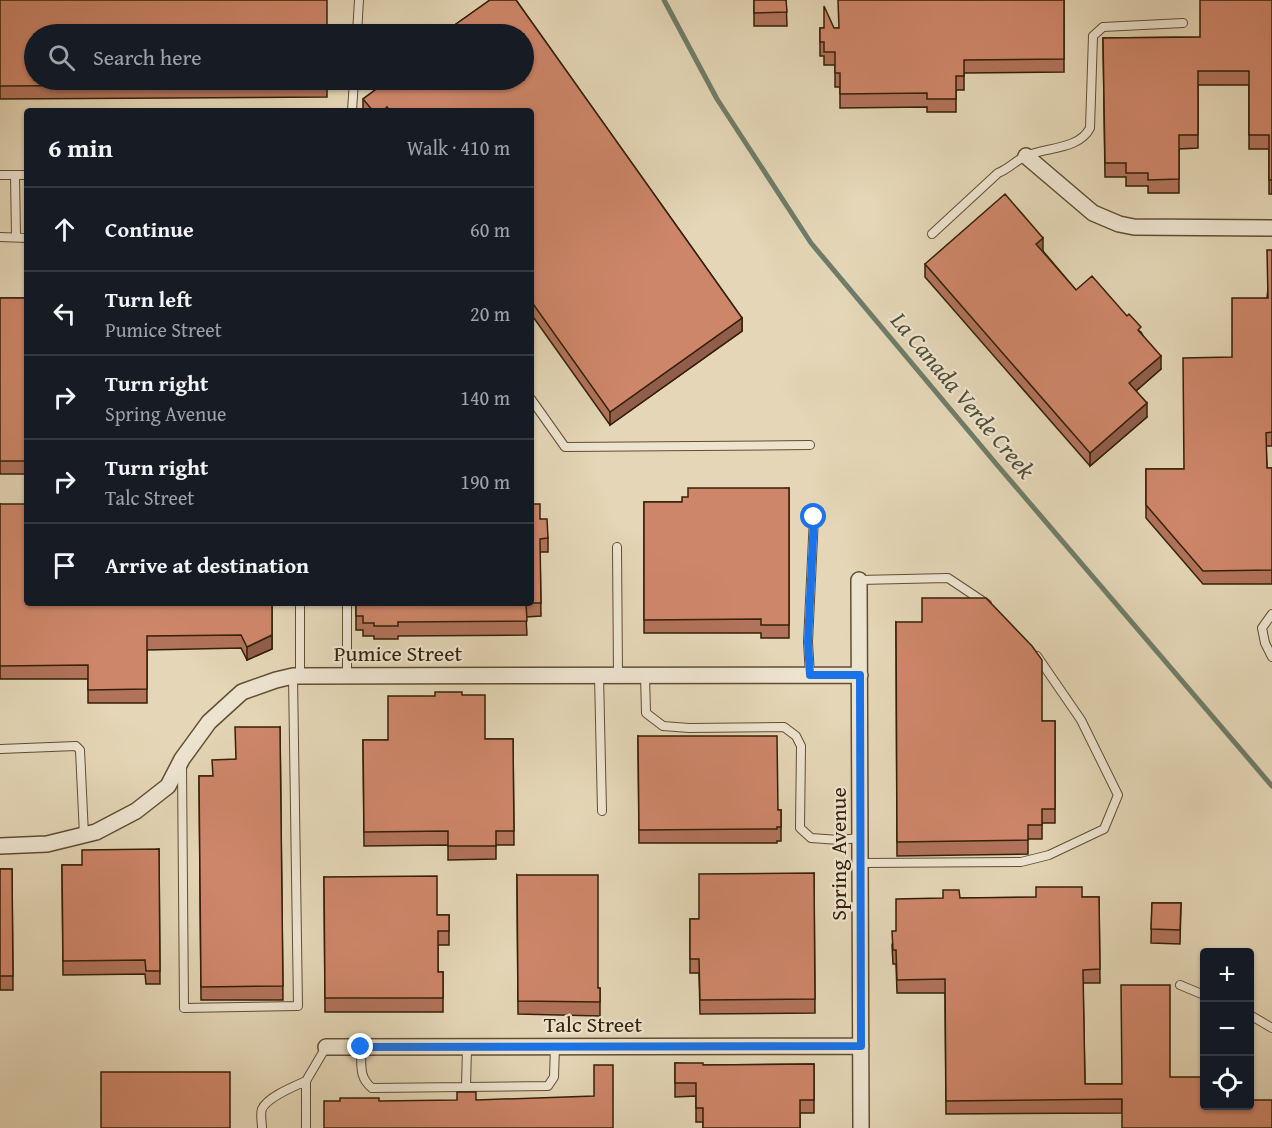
<!DOCTYPE html>
<html lang="en">
<head>
<meta charset="utf-8">
<style>
  body { margin:0; font-family:"Gentium Book Plus",serif; background:#242831; color:#f1f3f6 }
  .controls { position:absolute; right:18px; bottom:18px; display:grid; overflow:hidden; border-radius:6px; box-shadow:0 2px 4px #0004 }
  .controls button { width:54px; height:54px; display:grid; place-items:center; padding:0; border:0; border-bottom:2px solid #363941; background:#171b24; color:#f1f3f6; font:30px sans-serif }
  .stop { position:absolute; width:18px; height:18px; margin:-14px; border:4px solid #1a73e8; border-radius:50%; background:#fff }
  .stop.end { background:#1a73e8; border-color:#fff; box-shadow:0 2px 6px #0008 }
  .list { margin:0; padding:0; list-style:none }
  h2 { display:flex; justify-content:space-between; align-items:center; height:78px; margin:0; padding:0 24px; font-size:26px }
  h2 small { font-size:20px; font-weight:400; color:#9ea1a6 }
  .list li { display:grid; grid-template-columns:39px 1fr auto; gap:18px; align-items:center; box-sizing:border-box; height:84px; padding:0 24px; border-top:2px solid #363941 }
  .list b { display:block; font-size:22px; white-space:nowrap }
  .list p { margin:0; font-size:20px; white-space:nowrap; color:#9ea1a6 }
  .list em { font-size:20px; font-style:normal; color:#9ea1a6 }
  .icon { flex:none; width:33px; height:33px; fill:none; stroke:currentColor; stroke-width:2; stroke-linecap:round; stroke-linejoin:round }
  .map { position:relative; flex:none; width:1272px; height:1128px; overflow:hidden }
  .search { position:absolute; background:#171b24; box-shadow:0 2px 4px #0004; left:24px; top:24px; width:510px; height:66px; display:flex; align-items:center; gap:15px; box-sizing:border-box; padding:0 21px; border-radius:33px; color:#9ea1a6; font-size:22px }
  .panel { position:absolute; background:#171b24; box-shadow:0 2px 4px #0004; left:24px; top:108px; width:510px; height:498px; border-radius:6px }
  .map>svg:first-child { display:block }
  .lines { fill:none; stroke-linecap:round; stroke-linejoin:round }
  .stream { stroke:#6f7c69; stroke-width:5 }
  .service-casing { stroke:#614e33; stroke-width:10 }
  .minor-casing { stroke:#614e33; stroke-width:18 }
  .service { stroke:#ede4d0; stroke-width:8 }
  .minor { stroke:#ede4d0; stroke-width:15 }
  .wall { fill:#b1735b; stroke:#352007; stroke-width:1.5 }
  .shaded-wall { fill:#905e4a; stroke:#352007; stroke-width:1.5 }
  .building { fill:#ce866a; stroke:#352007; stroke-width:1.5 }
  .route { stroke:#1a73e8; stroke-width:8 }
  .labels { text-anchor:middle; dominant-baseline:central; stroke-width:4.5; stroke-linejoin:round; paint-order:stroke }
  .street-label { font-size:22px; fill:#352007; stroke:#ede4d0 }
  .water-label { font-size:24px; font-style:italic; fill:#524e38; stroke:#ede4d0 }
</style>
</head>
<body>
<div class="map">
<svg width="1272" height="1128" viewBox="0 0 1272 1128">
  <rect width="100%" height="100%" fill="#e4d6b6"/>
  <filter id="stains"><feTurbulence type="fractalNoise" baseFrequency=".00333" numOctaves="4"/><feColorMatrix values="0 0 0 0 .2 0 0 0 0 .09 0 0 0 0 .02 0 0 0 .5 -.17"/></filter>
  <radialGradient id="worn" r=".72"><stop offset=".6" stop-color="#630" stop-opacity="0"/><stop offset="1" stop-color="#630" stop-opacity=".3"/></radialGradient>
  <g class="lines">
    <path class="stream" d="M664 0 717 99 811 243 998 466 1272 786"/>
    <defs>
      <path id="service" d="M357 34 359 0
        M352 111 354 80
        M0 175H27
        M15 175 16 237
        M932 234 998 173C1009 169 1016 160 1026 156 1045 147 1079 150 1090 128L1093 36 1103 27 1183 23
        M0 237 27 238
        M531 399 565 447 810 445
        M617 547 618 675
        M859 580 948 578 987 604
        M300 603V676
        M347 603V675
        M1272 614 1262 628 1265 643 1272 657
        M599 675 602 811
        M645 675 646 713 663 726 689 728 784 727 796 736 801 746 800 828 811 838 839 840 860 838
        M810 675 808 642 814 517
        M0 749 76 746 80 750 84 835
        M182 766 184 1008 298 1006 293 676
        M860 863 1021 862 1049 855 1104 829 1118 795 1081 720 1037 656
        M1180 985 1204 995
        M1250 1015 1272 1028
        M361 1047C362 1064 358 1077 372 1088L548 1086 554 1077 555 1046
        M466 1087 467 1047
        M262 1128C262 1122 260 1114 262 1109 267 1097 295 1086 306 1081
        M306 1128V1081L326 1047"/>
      <path id="minor" d="M1026 156 1093 213 1119 224 1134 227 1272 228
        M859 580 861 1128
        M0 846 47 844 96 832 136 811 168 786 182 759 209 722 242 692 276 680 293 676 860 675
        M326 1047 861 1046"/>
    </defs>
    <use href="#service" class="service-casing"/>
    <use href="#minor" class="minor-casing"/>
    <use href="#service" class="service"/>
    <use href="#minor" class="minor"/>
  </g>
  <path class="wall" d="M0 0 327 80V97L0 99Z
    M490 0H516L742 318V331L610 425 531 314V111H363V99L375 90V81L378 80H524V34H442Z
    M754 0H786L787 26H754Z
    M1064 0V72L964 73V90H956V112H927V107L840 108V87H835V65H824V56H820V28H838Z
    M1272 0V194H1269V149H1249V85H1198V148L1179 149V193H1148V186H1126V177H1105L1103 38 1200 37Z
    M1272 250V446H1266L1267 468H1272V584H1203L1146 518V469H1184L1267 298Z
    M1043 251 1076 290 1141 332 1161 369 1136 391 1147 417 1090 466 925 277V264Z
    M0 298H27V474H0Z
    M789 488V638H761V633H644V502H682Z
    M0 504 272 603V649L247 660 241 648 147 650V703H88V679H0Z
    M540 519 548 538V552H540L541 616 526 617 527 635 398 636V639H374V636H363V630H356V603Z
    M896 622 1042 721H1055V823H1042V839H1028V854L897 856Z
    M462 695 485 739H513L514 845H496V859L448 860V845L364 846 363 740H388Z
    M280 727 283 1000H201L199 776H212Z
    M638 736 778 810H781V841H777V843H639Z
    M159 849 160 984H146L145 974 63 975 62 865H82Z
    M0 869H12L13 990H0Z
    M814 873 815 1013 700 1014 699 973H690V919H699Z
    M517 875 598 988H600V1016L518 1014Z
    M324 877 437 915H449V945H438V972H443V1012H325Z
    M1099 897 1100 983H1083L1085 1084H1122V1113L946 1114 945 993H897L896 964H893L892 945 896 931 960 898Z
    M1152 903H1181L1180 944 1151 943Z
    M675 1063 703 1065 814 1064V1113H800V1128H703V1122H696V1096L675 1097Z"/>
  <path class="shaded-wall" d="M1043 238V251L1036 258V244Z
    M742 318V331L610 425V412Z
    M1161 356V369L1129 397V383Z
    M1147 403V417L1090 466V453Z
    M272 635V649L247 660V647Z"/>
  <path class="building" d="M0 0H327V34H34V80H327V84L0 86Z
    M490 0H516L742 318 610 412 531 301V111H390L387 107 383 111H373L363 99 379 87 375 81 378 80H524V34H442Z
    M754 0H786L787 12 754 13Z
    M838 0H1064V59L964 60V76H956V99H927V93L840 94V73H835V52H824V42H820V28H824V6L834 28H839Z
    M1200 0H1272V180H1269V135H1249V71H1198V135H1179V179L1148 180V173H1126V163H1105L1103 38 1200 37Z
    M1005 194 1043 238 1036 244 1076 290 1092 276 1127 316 1129 314 1141 327 1138 330 1161 356 1129 383 1147 403 1090 453 925 264Z
    M1267 250H1272V432L1266 433 1267 468H1272V570L1203 571 1146 505V469H1184L1183 358 1232 357V298H1268Z
    M0 298H27V461H0Z
    M688 488H789V625H761V619L644 620V502H682V497H688Z
    M0 504H27V603H272V635L247 647 241 635 147 636V689L88 690V665L0 666Z
    M531 504H540V519H547L548 538 540 539 541 603H531Z
    M922 598H986L1032 646 1042 660V721H1055V809H1042V825H1028V840L897 842 896 622H922Z
    M356 603H530H526L527 621 398 622V626H374V623H363V616H356Z
    M435 692H462V695H485V739H513L514 831H496V846H448V831L364 832 363 740H388V696H435Z
    M235 727H280L283 986 201 987 199 776H213L212 760 236 759Z
    M638 736H777L778 810H781V827H777V829L639 830Z
    M159 849 160 971H146L145 960 63 961 62 865H82V850Z
    M0 869H12L13 976H0Z
    M814 873 815 999 700 1000 699 959H690V919H699V874Z
    M517 875H598V988H600V1002L518 1001Z
    M437 876V915H449V931H438V972H443V998H325L324 877Z
    M1036 887H1082V897H1099L1100 969 1083 970 1085 1084H1122L1121 985H1170V1077H1204V1106H1250V1100H1272V1128H1122V1099L946 1101 945 979 897 980 896 950H893L892 931H896V899L943 898V890H959L960 898 1036 897Z
    M1152 903H1181L1180 930 1151 929Z
    M675 1063H703V1065L814 1064V1100H800V1128H703V1108H696V1083H675Z
    M594 1065H613V1128H324V1101H340V1098H379V1101L457 1100V1092H476V1100L594 1096Z
    M101 1072H230V1128H101Z"/>
  <g class="lines">
    <path class="route" d="M361 1047 861 1046 860 675H810L808 642 814 517"/>
  </g>
  <g class="labels">
    <g class="street-label">
      <text x="398" y="653">Pumice Street</text>
      <text transform="translate(838 854) rotate(-90)">Spring Avenue</text>
      <text x="593" y="1024">Talc Street</text>
    </g>
    <g class="water-label">
      <text transform="translate(963 395) rotate(50)">La Canada Verde Creek</text>
    </g>
  </g>
  <rect width="100%" height="100%" filter="url(#stains)"/>
  <rect width="100%" height="100%" fill="url(#worn)"/>
</svg>
<div class="controls">
<button>+</button>
<button>−</button>
<button><svg class="icon" aria-label="locate" viewBox="0 0 24 24"><circle cx="12" cy="12" r="6"/><path d="M12 2v4M12 18v4M2 12h4M18 12h4"/></svg></button>
</div>
<div class="stop" style="left:814px;top:517px"></div>
<div class="stop end" style="left:361px;top:1047px"></div>
<div class="search"><svg class="icon" aria-label="search" viewBox="0 0 24 24"><circle cx="10" cy="10" r="6"/><path d="M15 15l6 6"/></svg>Search here</div>
<section class="panel">
<h2>6 min<small>Walk · 410 m</small></h2>
<ul class="list">
<li><svg class="icon" aria-label="ahead" viewBox="0 0 24 24"><path d="M12 20V5M6 11l6-6 6 6"/></svg><div><b>Continue</b></div><em>60 m</em></li>
<li><svg class="icon" aria-label="left" viewBox="0 0 24 24"><path d="M17 20v-9H6M10 6l-5 5 5 5"/></svg><div><b>Turn left</b><p>Pumice Street</p></div><em>20 m</em></li>
<li><svg class="icon" aria-label="right" viewBox="0 0 24 24"><path d="M7 20v-9h11M14 6l5 5-5 5"/></svg><div><b>Turn right</b><p>Spring Avenue</p></div><em>140 m</em></li>
<li><svg class="icon" aria-label="right" viewBox="0 0 24 24"><path d="M7 20v-9h11M14 6l5 5-5 5"/></svg><div><b>Turn right</b><p>Talc Street</p></div><em>190 m</em></li>
<li><svg class="icon" aria-label="arrive" viewBox="0 0 24 24"><path d="M6 21V4h12l-3 4 3 4H6"/></svg><div><b>Arrive at destination</b></div></li>
</ul>
</section>
</div>
</body>
</html>
